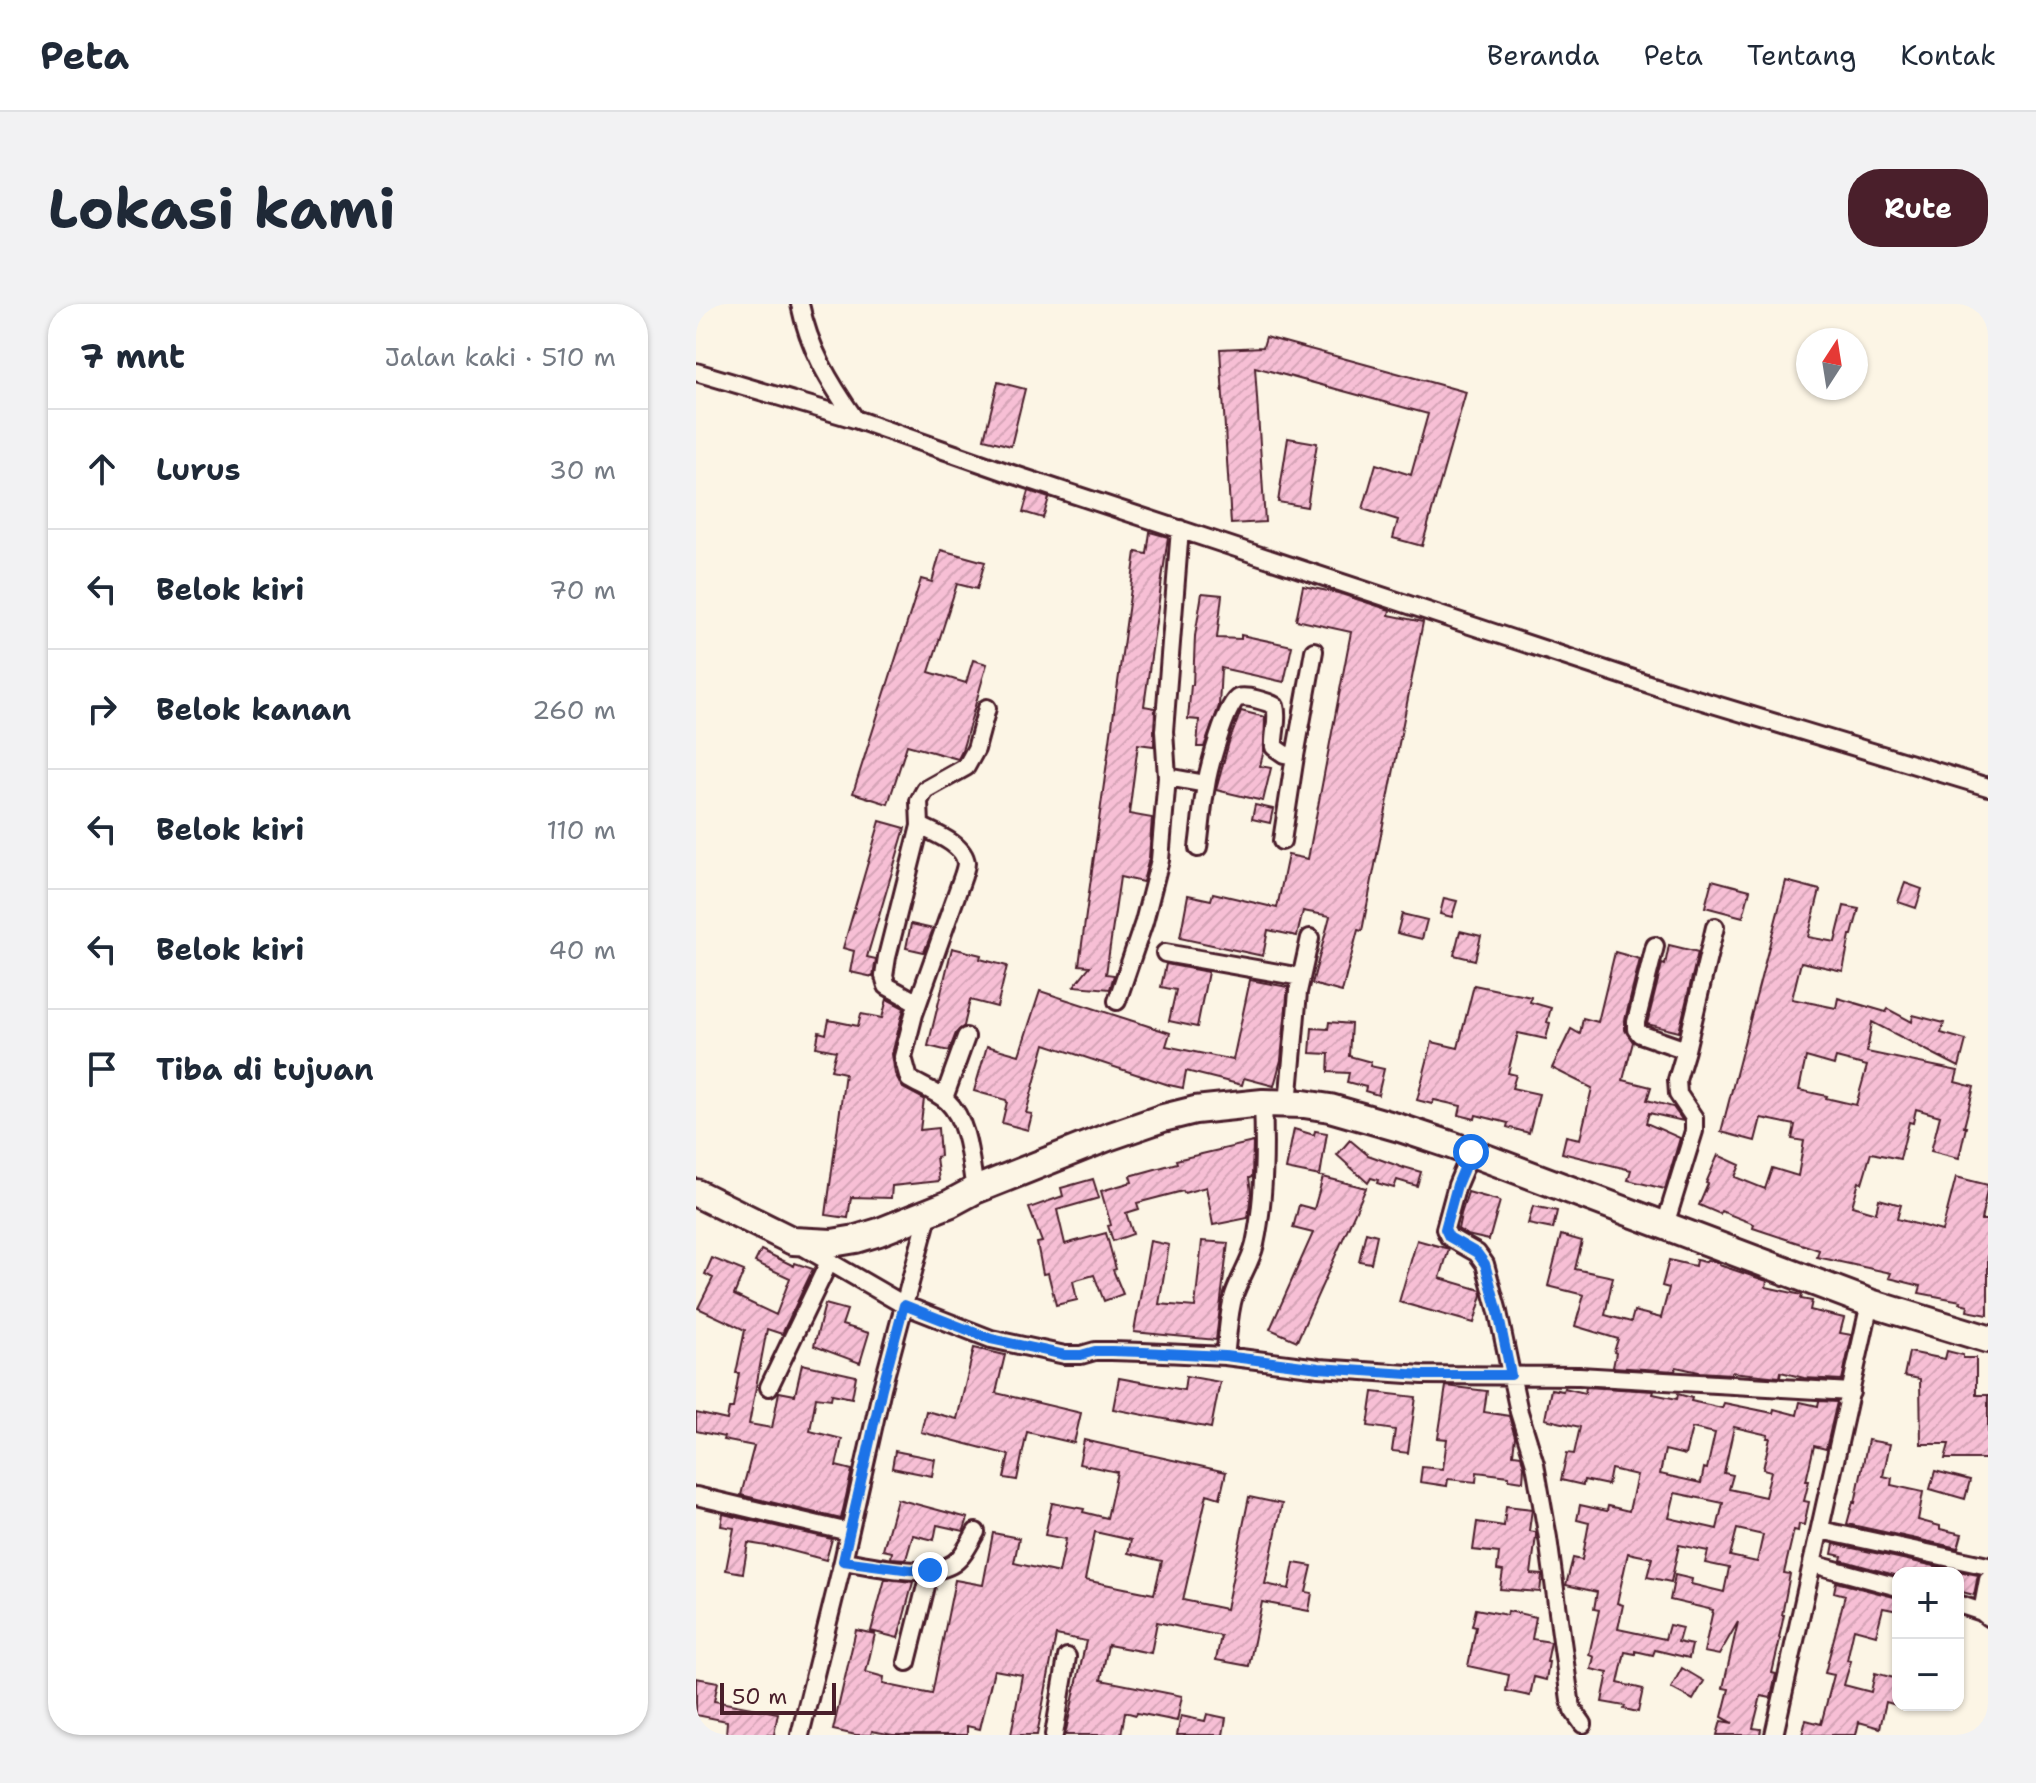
<!DOCTYPE html>
<html lang="id">
<head>
<meta charset="utf-8">
<style>
  body { margin:0; font-family:"Shantell Sans",sans-serif; background:#f2f2f3; color:#1f2937 }
  .controls { position:absolute; right:24px; bottom:24px; display:grid; overflow:hidden; border-radius:16px; box-shadow:0 2px 6px #0004 }
  .controls button { width:72px; height:72px; display:grid; place-items:center; padding:0; border:0; border-bottom:2px solid #e0e1e3; background:#fff; color:#1f2937; font:40px sans-serif }
  .compass { position:absolute; left:1100px; top:24px; width:72px; height:72px; border-radius:50%; background:#fff; box-shadow:0 2px 6px #0004; rotate:12deg }
  .scale { position:absolute; left:24px; bottom:20px; width:116px; box-sizing:border-box; padding-left:8px; border:4px solid #4a1f2b; border-top:0; font-size:22px; line-height:28px; white-space:nowrap; color:#4a1f2b; -webkit-text-stroke:6px #fcf5e5; paint-order:stroke }
  .stop { position:absolute; width:24px; height:24px; margin:-18px; border:6px solid #1a73e8; border-radius:50%; background:#fff }
  .stop.end { background:#1a73e8; border-color:#fff; box-shadow:0 2px 8px #0008 }
  .list { margin:0; padding:0; list-style:none }
  h2 { display:flex; justify-content:space-between; align-items:center; height:104px; margin:0; padding:0 32px; font-size:34px }
  h2 small { font-size:26px; font-weight:400; color:#747a83 }
  .list li { display:grid; grid-template-columns:52px 1fr auto; gap:24px; align-items:center; box-sizing:border-box; height:120px; padding:0 32px; border-top:2px solid #e0e1e3 }
  .list b { display:block; font-size:30px; white-space:nowrap }
  .list em { font-size:26px; font-style:normal; color:#747a83 }
  .icon { flex:none; width:44px; height:44px; fill:none; stroke:currentColor; stroke-width:2; stroke-linecap:round; stroke-linejoin:round }
  .map { position:relative; flex:none; width:1292px; height:1431px; overflow:hidden; border-radius:32px }
  header { display:flex; align-items:center; gap:48px; box-sizing:border-box; height:112px; padding:0 40px; background:#fff; border-bottom:2px solid #e0e1e3 }
  header strong { font-size:38px }
  nav { display:flex; gap:44px; margin-inline-start:auto; font-size:28px }
  .intro { display:flex; align-items:center; justify-content:space-between; box-sizing:border-box; height:192px; padding:0 48px }
  h1 { margin:0; font-size:56px }
  .button { padding:20px 36px; border-radius:32px; background:#4a1f2b; color:#fff; font-size:28px; font-weight:700 }
  main { display:flex; gap:48px; padding:0 48px }
  aside { flex:1; background:#fff; border-radius:32px; box-shadow:0 2px 6px #0004 }
  .map>svg:first-child { display:block }
  .building { fill:url(#building-hatch); stroke:#4a1f2b; stroke-width:2; fill-rule:evenodd }
  .lines { fill:none; stroke-linecap:round; stroke-linejoin:round }
  .minor-casing { stroke:#4a1f2b; stroke-width:22 }
  .trunk-casing { stroke:#4a1f2b; stroke-width:32 }
  .minor { stroke:#fcf5e5; stroke-width:16 }
  .trunk { stroke:#fcf5e5; stroke-width:26 }
  .route { stroke:#1a73e8; stroke-width:10 }
</style>
</head>
<body>
<header>
<strong>Peta</strong>
<nav><a>Beranda</a><a>Peta</a><a>Tentang</a><a>Kontak</a></nav>
</header>
<div class="intro"><h1>Lokasi kami</h1><a class="button">Rute</a></div>
<main>
<aside>
<h2>7 mnt<small>Jalan kaki · 510 m</small></h2>
<ul class="list">
<li><svg class="icon" aria-label="ahead" viewBox="0 0 24 24"><path d="M12 20V5M6 11l6-6 6 6"/></svg><div><b>Lurus</b></div><em>30 m</em></li>
<li><svg class="icon" aria-label="left" viewBox="0 0 24 24"><path d="M17 20v-9H6M10 6l-5 5 5 5"/></svg><div><b>Belok kiri</b></div><em>70 m</em></li>
<li><svg class="icon" aria-label="right" viewBox="0 0 24 24"><path d="M7 20v-9h11M14 6l5 5-5 5"/></svg><div><b>Belok kanan</b></div><em>260 m</em></li>
<li><svg class="icon" aria-label="left" viewBox="0 0 24 24"><path d="M17 20v-9H6M10 6l-5 5 5 5"/></svg><div><b>Belok kiri</b></div><em>110 m</em></li>
<li><svg class="icon" aria-label="left" viewBox="0 0 24 24"><path d="M17 20v-9H6M10 6l-5 5 5 5"/></svg><div><b>Belok kiri</b></div><em>40 m</em></li>
<li><svg class="icon" aria-label="arrive" viewBox="0 0 24 24"><path d="M6 21V4h12l-3 4 3 4H6"/></svg><div><b>Tiba di tujuan</b></div></li>
</ul>
</aside>
<div class="map">
<svg width="1292" height="1431" viewBox="0 0 1292 1431">
  <defs>
    <pattern id="building-hatch" width="6" height="6" patternUnits="userSpaceOnUse" patternTransform="scale(2)"><rect width="6" height="6" fill="#f7bfd5"/><path d="M-1 1l2-2M0 6l6-6M5 7l2-2" fill="none" stroke="#d5a4b7"/></pattern>
  </defs>
  <rect width="100%" height="100%" fill="#fcf5e5"/>
  <filter id="ink" filterUnits="userSpaceOnUse"><feTurbulence type="fractalNoise" baseFrequency=".0125" numOctaves="2"/><feDisplacementMap in="SourceGraphic" scale="16" xChannelSelector="R" yChannelSelector="G"/><feConvolveMatrix kernelMatrix="1 2 1 2 8 2 1 2 1" color-interpolation-filters="sRGB"/></filter>
  <g filter="url(#ink)">
    <path class="building" d="M570 33 770 88 726 242 697 234 702 216 667 205 680 160 715 171 732 110 559 63 569 218 535 220 524 45 567 43Z
      M302 78 329 85 315 142 288 135Z
      M592 134 621 139 611 203 582 198Z
      M333 187 353 194 347 214 327 208Z
      M454 228 472 233 448 402 459 404 458 442 442 440 433 510 456 514 453 554 447 578 424 573 410 670 418 671 414 685 378 682 394 662 383 661 440 248 451 250Z
      M245 246 289 258 281 285 261 280 233 368 270 379 277 356 291 360 266 447 262 455 211 441 192 500 157 489 225 275 236 278Z
      M607 282 642 289 694 306 693 311 727 318 666 627 662 626 646 688 616 680 634 612 607 607 601 632 572 626 567 652 484 634 492 591 515 596 517 589 581 604 592 551 612 555 655 328 600 316Z
      M506 289 526 291 521 334 545 335V331L596 342 588 378 525 364 523 402 508 443H501L503 416 492 415 495 381H497L499 332Z
      M545 407 569 413 568 446 564 462 575 464 567 497 520 486 533 438Z
      M559 501 577 505 574 519 556 515Z
      M184 517 209 524 171 653 180 655 177 673 154 668 158 647 147 644Z
      M1016 576 1054 586 1047 613 1009 603Z
      M1090 577 1124 586 1112 633 1139 638 1148 602 1163 605 1156 631H1154L1147 667 1105 658 1096 695 1140 704 1142 694 1190 708 1192 705 1216 718 1217 711 1248 719 1245 729 1270 736 1263 763 1176 718 1171 748 1262 767 1259 778 1278 783 1268 823H1270L1263 854 1235 847 1244 812 1220 805 1217 819 1213 818 1204 855 1175 849 1166 879 1163 878 1156 902 1180 909 1183 895 1205 901 1201 915 1246 927 1260 873 1292 881 1285 916H1292V1011L1271 1007 1272 1001 1264 999 1265 997 1223 989 1225 982 1193 974 1195 969 1121 953 1123 946 1057 924 1058 920 1025 907 1024 910 1003 901 1012 880 1010 879 1022 851 1044 861 1039 873 1069 885 1076 864 1102 872 1108 837 1096 835 1099 821 1065 814 1059 837 1025 828ZM1110 753 1138 761 1140 754 1171 762 1160 801 1130 794 1131 792 1103 786Z
      M1209 579 1226 585 1220 604 1202 598Z
      M748 594 761 597 756 613 744 610Z
      M706 610 731 616 726 635 701 629Z
      M215 620 237 625 228 648 210 644Z
      M764 627 785 632 779 656 758 651Z
      M973 641 1002 648 983 728 951 720 966 660 969 661Z
      M256 644 285 651 284 655 311 662 301 703 274 696 268 722 260 729 253 747 232 742Z
      M919 648 944 655 929 716V726L937 738 927 776 955 783 951 796 977 803 987 817 953 809 950 819 984 834 969 885 932 876 935 866 866 849 870 832 884 835 896 784 856 764 875 725 884 730 887 714 902 718Z
      M470 660 512 668 501 723 473 717 480 686 465 683Z
      M554 676 592 683 585 756 578 782 548 774 546 781 490 767 487 784 473 781 349 740 330 809 336 810 332 826 306 819 311 798 310 796 278 787 291 742 323 751 344 687 474 729 470 742 537 756Z
      M778 681 835 693 834 698 855 704 851 718 854 719 850 735 822 729 812 769 820 771 816 784 843 790 833 829 811 823 812 819 780 811 779 815 763 811 765 802 738 796 736 800 721 796 736 738 762 744Z
      M191 695 208 704 196 750 199 770 207 784 228 795 224 826 242 824 244 852 240 853 243 877 196 882 195 894 155 893 152 914 130 911 149 769 135 766 140 747 120 743 123 728 130 730 133 716 162 722 165 710 186 714Z
      M633 718 655 720 653 752 675 758 674 762 688 765 682 791 669 787 670 783 651 778 653 769 632 768 633 750 614 749 616 724 632 725Z
      M598 825 618 831 619 827 631 829 624 872 590 865Z
      M654 836 672 851 708 864V863L725 868 721 882 701 876 698 884 681 879 682 876 675 874 672 879 641 851Z
      M557 838 556 873 553 874 555 888 552 914 517 921 510 883 488 889 487 887 441 899 443 905 430 909 437 930 417 937 412 922 415 921 405 887 436 878 434 872 481 859 480 856Z
      M627 873 670 884 601 1037 574 1025 617 929 597 924 603 901 618 905Z
      M397 875 403 894 361 906 369 940 410 929 420 965 417 966 427 990 408 997 398 971 377 977 381 996 360 1001 352 969 347 970 341 939 346 938 333 904 367 892 365 884Z
      M772 888 804 897 793 936 771 931 762 925 765 910Z
      M837 902 861 907 857 925 832 920Z
      M670 928 681 931 675 959 663 957Z
      M865 931 886 937 879 965 917 973 909 1011 935 1018 938 1007 965 1014 973 984 966 982 973 956 999 962 1000 956 1010 958 1011 956 1018 957 1023 959V961L1071 977 1070 983 1106 991 1105 995 1116 997 1114 1006 1148 1014 1144 1029 1156 1031 1146 1076 1108 1074 1085 1068 1084 1073 1035 1068V1070L1003 1068 980 1063 979 1067 917 1063 920 1049 918 1048 922 1035 879 1022 888 991 852 982Z
      M721 936 753 945 744 974 785 986 786 991 778 1019 703 998Z
      M454 937 473 941 463 1000 499 1003 506 937 532 939 520 1036 438 1028Z
      M65 946 98 962 99 959 117 965 86 1030 71 1025 53 1120 76 1124 83 1088 99 1091 106 1060 160 1072 156 1094 136 1090 135 1095 120 1093 114 1127 146 1135 140 1162 156 1166 145 1215 45 1191 58 1142 27 1136 28 1133 0 1127V1109L31 1116 33 1104H37L43 1069H40L49 1026 2 1004 17 974 9 970 16 954 48 967 38 991 80 1011 94 974 59 958Z
      M129 1000 151 1006 146 1021 173 1029 164 1059 118 1042Z
      M278 1044 309 1051 300 1089 385 1109 378 1139 331 1128 321 1176 308 1174 313 1151 225 1128 230 1107 261 1115Z
      M1251 1047 1267 1051V1054H1280V1091H1292V1155H1249L1253 1140H1225L1224 1075 1208 1072 1213 1048 1249 1055Z
      M490 1072 524 1078 515 1124 417 1105 423 1074 488 1086Z
      M750 1082 791 1087 788 1108 813 1112 819 1133 817 1150 825 1151 828 1163 827 1177 813 1175V1172L781 1168 780 1178 752 1175 751 1182 724 1178 726 1163 747 1165 751 1135 742 1134Z
      M890 1083 958 1087 957 1090 981 1095 982 1090 996 1094 995 1097 1026 1104 1028 1099 1077 1109 1078 1105 1101 1111 1104 1098 1122 1102 1123 1097 1141 1098 1130 1145 1118 1142 1110 1177H1113L1108 1197 1113 1198 1108 1221 1103 1220 1102 1227 1098 1226 1088 1269 1094 1270 1086 1311H1088L1083 1334 1084 1335 1076 1369 1080 1370 1075 1394 1065 1392 1057 1424 1065 1425 1064 1431H1021L1025 1417 1037 1419 1026 1413 1033 1385 1027 1384 1042 1318 1023 1351 1008 1348 1017 1306 974 1296 979 1271 996 1275 995 1280 1028 1288 1033 1264 1009 1259 1012 1247 983 1241 975 1278 951 1273 956 1254 932 1249 921 1299 927 1301 922 1325 969 1335 973 1321 986 1324 982 1338 996 1341 993 1354 959 1346 957 1351 939 1347V1350L929 1348 922 1379 947 1385 942 1408 928 1405 929 1402 906 1398 912 1369 895 1365 898 1353 893 1351 903 1306 898 1305 901 1288 870 1281 877 1254 886 1256 893 1219 881 1216 884 1201 911 1207 912 1202 933 1207 941 1171 915 1165 912 1181 888 1176 887 1181 865 1176 871 1149 878 1150 884 1123 849 1115 855 1085 867 1087 868 1084 889 1089ZM1038 1123 1072 1131 1071 1134H1074L1067 1165 1075 1167 1069 1193 1033 1185 1037 1171 1028 1169ZM996 1124 1019 1129 1011 1165 1008 1164 1005 1179 964 1170 969 1146 989 1151ZM979 1189 1027 1199 1021 1225 973 1214ZM1041 1225 1067 1231 1061 1258 1034 1252Z
      M677 1088 720 1093 712 1149 696 1147 699 1126 672 1122Z
      M388 1136 530 1168 524 1194 511 1190 487 1296 530 1305 553 1193 586 1200 569 1280 593 1285 598 1259 616 1262 610 1288 616 1289 613 1307 566 1298 553 1362 520 1356 525 1332 461 1318 455 1349 412 1341 405 1376 486 1392 481 1417 441 1409 440 1411 429 1408 425 1431H369L390 1337 360 1331 341 1431H315L326 1371 298 1366 284 1425 271 1422V1431H197L176 1427 175 1431H160L137 1426 160 1326 179 1330 170 1368 188 1373 187 1380 236 1390 259 1276 287 1281 297 1229 323 1234 318 1259 363 1269 370 1235 349 1231 356 1199 388 1205 387 1208 411 1214 421 1168 383 1160ZM399 1228 435 1236 432 1249 466 1257 458 1290 389 1276Z
      M1172 1136 1194 1140 1187 1172 1196 1174 1195 1181 1227 1188 1222 1216 1244 1222V1225L1266 1230 1262 1244 1151 1220 1157 1198 1159 1199Z
      M199 1147 239 1155 236 1172 196 1164Z
      M1239 1167 1274 1176 1269 1195 1234 1185Z
      M201 1195 272 1214 268 1226V1227L241 1221 238 1236 217 1231 210 1255 195 1254 196 1248 187 1246Z
      M810 1202 836 1205 833 1227 840 1228V1232L835 1270 846 1271 844 1288 804 1285 807 1267 801 1266 803 1249 777 1246 781 1218 808 1222Z
      M27 1210 136 1235 130 1256 77 1242V1243L52 1239 47 1269 30 1266 38 1224 25 1222Z
      M1138 1240 1257 1266 1256 1269H1202V1272L1145 1256 1146 1252 1136 1250Z
      M1262 1267 1282 1271 1278 1291 1262 1287Z
      M189 1275 217 1278 202 1334 175 1327Z
      M1140 1278 1202 1294V1307L1187 1304 1180 1331 1158 1325 1151 1356 1155 1357 1148 1381 1175 1388 1179 1369 1202 1375V1392L1200 1401 1190 1398 1184 1424 1163 1418 1160 1431H1106L1110 1416 1125 1420 1138 1371 1129 1369 1149 1291 1138 1288Z
      M780 1305 811 1311 812 1307 840 1313 836 1335 855 1338 851 1358H853L850 1376 838 1373 834 1392 810 1387 813 1371 772 1362 780 1323 776 1322Z
      M986 1364 1008 1377 997 1396 975 1384Z
      M0 1374 22 1378 18 1397 82 1409 78 1431H30L31 1417 0 1411Z
      M511 1410 530 1414 527 1431H481L485 1412 509 1417Z"/>
    <g class="lines">
      <defs>
        <path id="minor" d="M104 0C113 45 134 79 159 115
          M0 68 159 115 316 170 977 388 1292 483
          M471 473 510 480
          M586 537 599 452
          M502 544C505 523 506 502 510 482 512 467 530 399 542 394 550 391 572 398 579 402 583 415 577 429 578 443L588 450 599 452 618 347
          M959 642 940 718V725L944 730 990 746
          M469 649 605 673
          M421 697 448 618 464 556 471 473 468 427 484 225
          M222 699 191 682 188 672 191 653 224 522
          M248 794 270 733
          M592 800 602 688 614 634
          M775 848 761 881 749 925 753 933 781 949 789 960 802 1008 823 1108 839 1160 852 1234 874 1396 877 1406 887 1420
          M279 886C274 858 273 818 251 797 241 788 225 782 213 775L207 753 218 710 267 572C268 568 270 564 270 559 268 540 238 529 224 522L223 497 229 486 270 463 280 445 291 404
          M969 921 998 827V814L982 790 981 776 990 746 1019 623
          M106 942 208 1001 295 1035 369 1051H385L399 1047H415L447 1048 529 1052 623 1064 727 1071 883 1072 1155 1088
          M529 1052C532 1032 532 1010 538 991 544 973 555 958 559 940 569 894 569 845 567 799
          M73 1083 133 958
          M0 1192 153 1228
          M1124 1226 1292 1262
          M147 1257C176 1261 234 1276 258 1259 268 1252 274 1238 280 1228
          M1117 1260 1202 1283
          M1262 1300 1286 1308 1292 1313
          M1286 1308 1292 1276
          M211 1358 234 1266
          M104 1431 147 1257 186 1084 233 908
          M358 1431 371 1353
          M1078 1431 1174 999"/>
        <path id="trunk" d="M0 889 97 937 136 939 160 935 183 928 253 900 279 886 412 833 467 814 499 806 567 799 608 800 634 804 704 824 755 841 1174 999 1292 1035"/>
      </defs>
      <use href="#minor" class="minor-casing"/>
      <use href="#trunk" class="trunk-casing"/>
      <use href="#minor" class="minor"/>
      <use href="#trunk" class="trunk"/>
    </g>
  </g>
  <g class="lines" filter="url(#ink)">
    <path class="route" d="M234 1266H215L147 1257 186 1084 208 1001 295 1035 369 1051H385L399 1047H415L447 1048 529 1052 623 1064 727 1071H815L802 1008 789 960 781 949 753 933 749 925 761 881 775 848"/>
  </g>
</svg>
<div class="controls">
<button>+</button>
<button>−</button>
</div>
<svg class="compass" viewBox="-18 -18 36 36"><path d="M0-13l5 13h-10z" fill="#e53935"/><path d="M0 13l5-13h-10z" fill="#747a83"/></svg>
<div class="scale">50 m</div>
<div class="stop" style="left:775px;top:848px"></div>
<div class="stop end" style="left:234px;top:1266px"></div>
</div>
</main>
</body>
</html>
